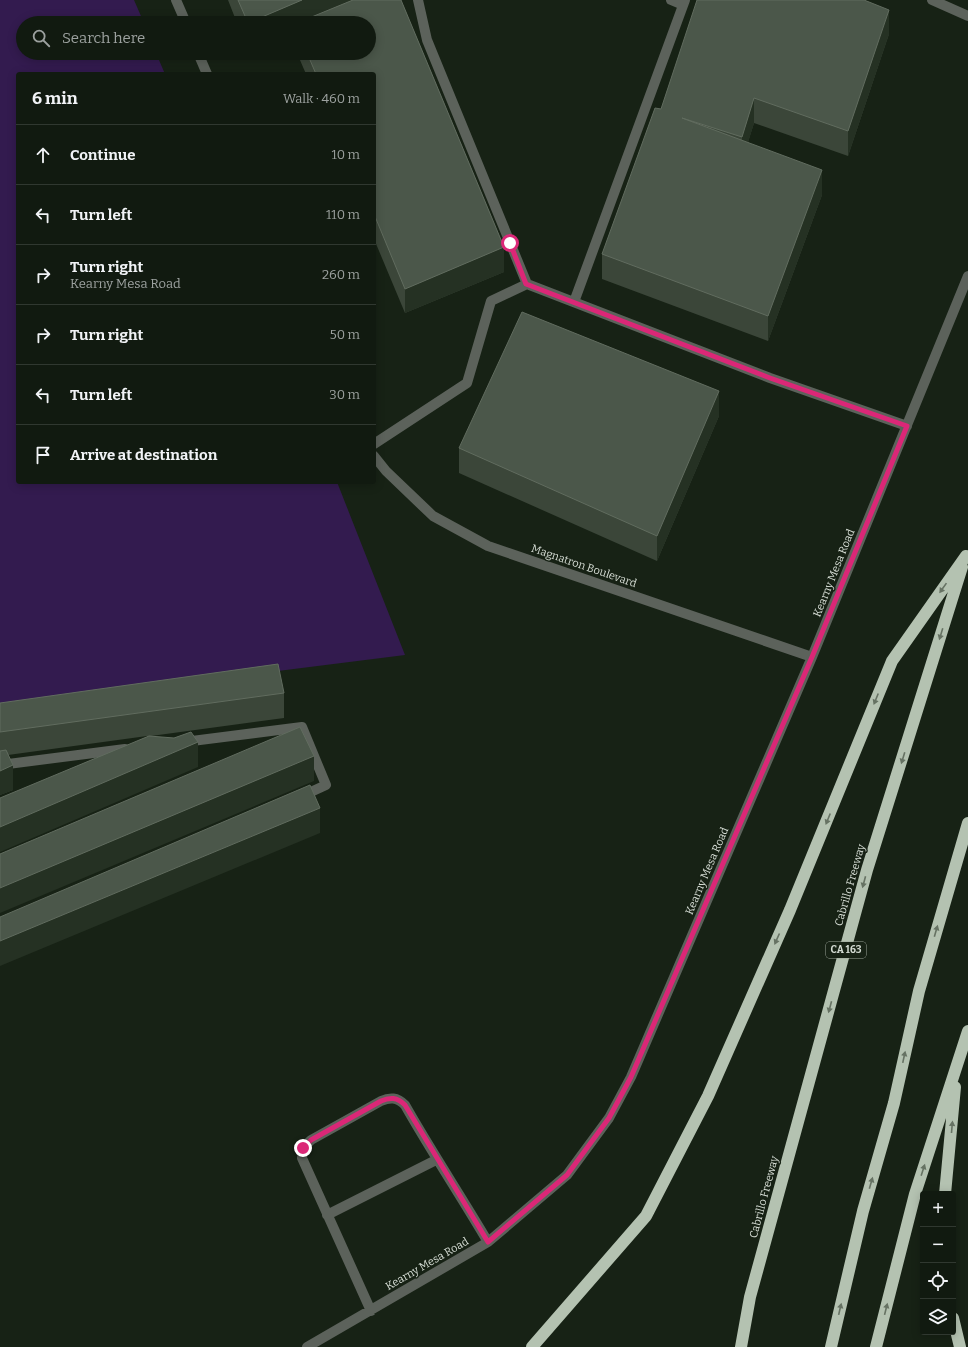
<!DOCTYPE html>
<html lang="en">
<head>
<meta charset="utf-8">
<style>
  body { margin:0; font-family:Bitter,serif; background:#1e271e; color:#f1f3f6 }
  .controls { position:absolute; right:12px; bottom:12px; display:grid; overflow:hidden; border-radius:4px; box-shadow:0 2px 10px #0003 }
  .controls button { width:36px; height:36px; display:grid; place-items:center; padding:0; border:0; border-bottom:1px solid #303830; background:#111a10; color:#f1f3f6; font:20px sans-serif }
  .stop { position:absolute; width:12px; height:12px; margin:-9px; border:3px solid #db2777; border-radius:50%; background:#fff }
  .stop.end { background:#db2777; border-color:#fff; box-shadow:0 1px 4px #0008 }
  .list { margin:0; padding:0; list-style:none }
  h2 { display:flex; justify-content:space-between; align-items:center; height:52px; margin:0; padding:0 16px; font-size:17px }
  h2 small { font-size:13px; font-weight:400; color:#9ca19f }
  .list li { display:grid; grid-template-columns:26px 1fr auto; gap:12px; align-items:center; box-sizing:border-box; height:60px; padding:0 16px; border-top:1px solid #303830 }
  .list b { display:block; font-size:15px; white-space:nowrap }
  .list p { margin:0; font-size:13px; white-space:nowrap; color:#9ca19f }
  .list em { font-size:13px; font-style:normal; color:#9ca19f }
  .icon { flex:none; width:22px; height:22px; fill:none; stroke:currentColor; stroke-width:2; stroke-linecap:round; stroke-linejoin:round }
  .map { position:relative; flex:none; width:968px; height:1347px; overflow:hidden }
  .search { position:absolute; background:#111a10; box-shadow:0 2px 10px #0003; left:16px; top:16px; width:360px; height:44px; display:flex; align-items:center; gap:10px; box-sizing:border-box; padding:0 14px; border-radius:22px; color:#9ca19f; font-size:15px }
  .panel { position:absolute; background:#111a10; box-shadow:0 2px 10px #0003; left:16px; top:72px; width:360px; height:412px; border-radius:4px }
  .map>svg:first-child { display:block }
  .green { fill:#331b4f }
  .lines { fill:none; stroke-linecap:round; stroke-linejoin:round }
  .minor { stroke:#5c625b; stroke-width:10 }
  .highway { stroke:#b4c2b1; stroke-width:12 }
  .wall { fill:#3b4639 }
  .shaded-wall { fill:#253123 }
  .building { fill:#4b574a; stroke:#616c5f }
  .oneway { fill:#667263 }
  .route { stroke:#db2777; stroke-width:5 }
  .labels { text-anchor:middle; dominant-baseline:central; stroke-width:3; stroke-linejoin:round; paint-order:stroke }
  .shield { fill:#172215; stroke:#9da59b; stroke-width:1 }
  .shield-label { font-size:10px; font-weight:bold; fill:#d6ddd5 }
  .street-label { font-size:11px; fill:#d6ddd5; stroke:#172215 }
</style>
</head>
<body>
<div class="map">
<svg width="968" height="1347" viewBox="0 0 968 1347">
  <rect width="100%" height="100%" fill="#172215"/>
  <path class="green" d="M0 0H134L144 23H23V53H156L165 74H18V482H337L405 655 0 706Z"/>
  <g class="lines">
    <path class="minor" d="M176 0 186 23
      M418 0 427 40 527 284 770 378 907 426
      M671 0 683 5
      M932 0 968 16
      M198 53 207 74
      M574 302 685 0
      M374 444 467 383 491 301 527 284
      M374 456 386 471 433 516 488 546 812 657
      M184 742 302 727 326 785 302 796
      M0 765 125 749
      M327 1215 436 1160
      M371 1311 302 1158 303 1148 311 1140 381 1101C390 1097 397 1097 405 1105 431 1151 461 1196 488 1242
      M307 1347 488 1242 567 1175 609 1118 631 1077 812 657 968 276"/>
    <path class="highway" d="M945 1194 955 1087
      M953 1318 960 1347
      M532 1347 646 1216 708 1096 790 910 892 661 966 556
      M741 1347 750 1297 867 870 962 567
      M831 1347 863 1211 894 1103 919 991 968 823
      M876 1347 915 1194 968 1031"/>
  </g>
  <path class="wall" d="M228 0H401L504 247V272L405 313 374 239V74H306L297 53H369V23H237Z
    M889 34 848 156 754 123 748 142 822 195 768 341 602 279V254L661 109Z
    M719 416 657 561 459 473V448Z
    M284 693V718L151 736 198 767 147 736 8 755 13 790 0 795V703Z"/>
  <path class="shaded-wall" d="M302 0H352V3L306 23H248Z
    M889 10V34L848 156V131Z
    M754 98V123L742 162V137Z
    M822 170V195L768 341V316Z
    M504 247V272L405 313V289Z
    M719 391V416L657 561V536Z
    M198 742V767L0 852V827Z
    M314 756V781L0 913V888Z
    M13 765V790L0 795V771Z
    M320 808V833L0 966V941Z"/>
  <path class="building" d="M238 0H302L248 23Z
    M353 0H401L504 247 405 289 374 214V74H316L307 53H369V23H297Z
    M697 0H864L889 10 848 131 754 98 742 137 682 118 822 170 768 316 602 254 655 108 661 109Z
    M522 312 719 391 657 536 459 448Z
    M278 664 284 693 0 732V703Z
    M300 727 314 756 0 888V854Z
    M191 732 198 742 0 827V798L149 736 174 738Z
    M6 750 13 765 0 771V751Z
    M310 785 320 808 0 941V917Z"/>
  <defs><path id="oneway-solid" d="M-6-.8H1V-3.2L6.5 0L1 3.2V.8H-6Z"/></defs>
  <g class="oneway">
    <use href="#oneway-solid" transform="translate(943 588) rotate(125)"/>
    <use href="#oneway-solid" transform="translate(941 634) rotate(107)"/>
    <use href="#oneway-solid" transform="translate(876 699) rotate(112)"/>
    <use href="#oneway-solid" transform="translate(903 758) rotate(107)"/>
    <use href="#oneway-solid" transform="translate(828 819) rotate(112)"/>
    <use href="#oneway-solid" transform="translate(864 882) rotate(105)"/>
    <use href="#oneway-solid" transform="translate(936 931) rotate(-74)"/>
    <use href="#oneway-solid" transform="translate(777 939) rotate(114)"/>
    <use href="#oneway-solid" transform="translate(830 1007) rotate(105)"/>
    <use href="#oneway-solid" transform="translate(904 1057) rotate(-78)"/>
    <use href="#oneway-solid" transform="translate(952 1127) rotate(-85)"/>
    <use href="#oneway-solid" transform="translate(923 1170) rotate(-72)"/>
    <use href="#oneway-solid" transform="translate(871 1183) rotate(-74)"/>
    <use href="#oneway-solid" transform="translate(840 1309) rotate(-77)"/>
    <use href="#oneway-solid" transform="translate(886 1309) rotate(-76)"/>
  </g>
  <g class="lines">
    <path class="route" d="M303 1148 311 1140 381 1101C390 1097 397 1097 405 1105L488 1242 567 1175 609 1118 631 1077 812 657 907 426 770 378 526 284 510 243"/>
  </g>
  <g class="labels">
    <rect class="shield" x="826" y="942" width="40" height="16" rx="3"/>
    <g class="shield-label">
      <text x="846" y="950">CA 163</text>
    </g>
    <g class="street-label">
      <text transform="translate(584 566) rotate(19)">Magnatron Boulevard</text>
      <text transform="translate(834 573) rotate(-68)">Kearny Mesa Road</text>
      <text transform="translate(707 871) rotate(-67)">Kearny Mesa Road</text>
      <text transform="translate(850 885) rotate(-74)">Cabrillo Freeway</text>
      <text transform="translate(764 1197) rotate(-75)">Cabrillo Freeway</text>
      <text transform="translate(427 1264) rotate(-30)">Kearny Mesa Road</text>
    </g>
  </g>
</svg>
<div class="controls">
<button>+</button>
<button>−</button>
<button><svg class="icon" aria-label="locate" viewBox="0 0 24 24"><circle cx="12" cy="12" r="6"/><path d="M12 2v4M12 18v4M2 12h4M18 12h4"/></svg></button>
<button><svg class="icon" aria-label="layers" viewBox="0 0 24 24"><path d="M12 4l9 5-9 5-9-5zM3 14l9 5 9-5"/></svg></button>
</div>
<div class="stop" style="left:510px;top:243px"></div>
<div class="stop end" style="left:303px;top:1148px"></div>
<div class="search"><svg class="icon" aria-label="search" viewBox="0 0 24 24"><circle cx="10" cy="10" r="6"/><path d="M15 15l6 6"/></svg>Search here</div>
<section class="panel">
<h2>6 min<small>Walk · 460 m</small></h2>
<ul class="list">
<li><svg class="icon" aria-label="ahead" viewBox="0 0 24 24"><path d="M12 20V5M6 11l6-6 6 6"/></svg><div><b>Continue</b></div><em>10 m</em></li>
<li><svg class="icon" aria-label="left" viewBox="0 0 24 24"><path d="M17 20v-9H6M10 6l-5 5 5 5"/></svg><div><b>Turn left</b></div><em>110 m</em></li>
<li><svg class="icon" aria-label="right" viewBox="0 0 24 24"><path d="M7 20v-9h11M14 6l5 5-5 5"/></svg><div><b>Turn right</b><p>Kearny Mesa Road</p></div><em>260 m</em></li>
<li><svg class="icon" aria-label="right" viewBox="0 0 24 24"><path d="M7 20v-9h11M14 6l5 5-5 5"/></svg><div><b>Turn right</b></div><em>50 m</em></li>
<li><svg class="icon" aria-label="left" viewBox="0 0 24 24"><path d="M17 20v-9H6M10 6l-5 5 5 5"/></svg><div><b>Turn left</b></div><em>30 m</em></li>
<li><svg class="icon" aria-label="arrive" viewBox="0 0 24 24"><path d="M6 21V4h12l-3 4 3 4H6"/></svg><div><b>Arrive at destination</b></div></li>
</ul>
</section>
</div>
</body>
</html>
